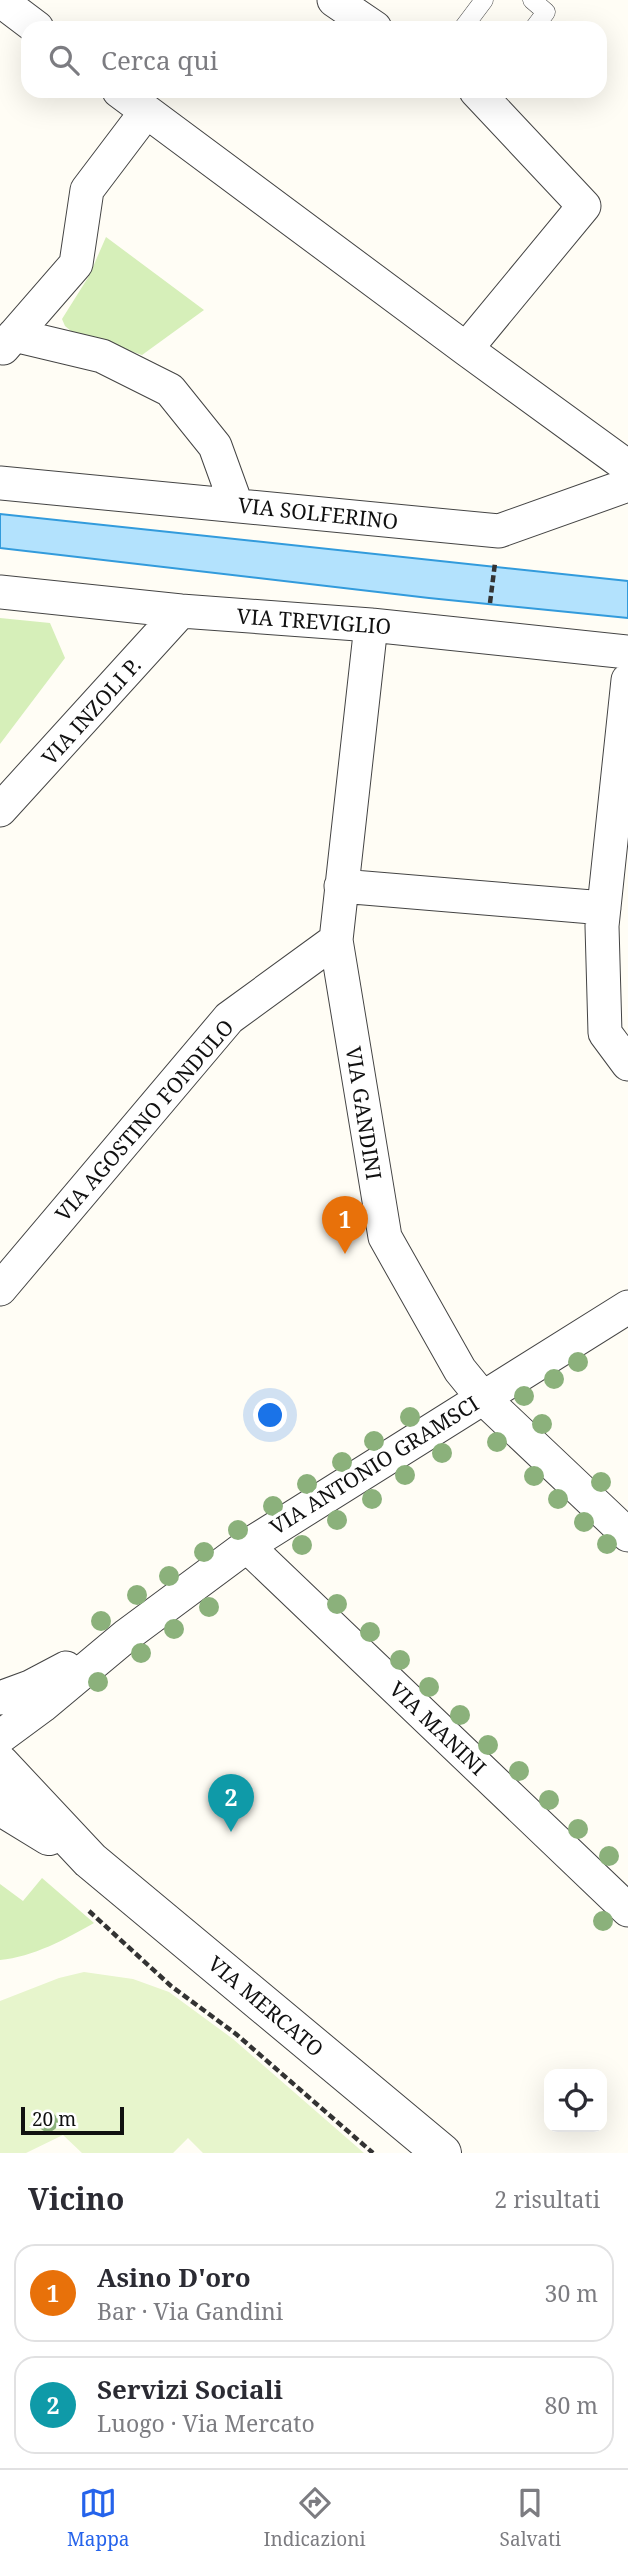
<!DOCTYPE html>
<html lang="it">
<head>
<meta charset="utf-8">
<style>
  body { margin:0; font-family:"Noto Serif",serif; background:#f7f7f7; color:#2b2b33 }
  .controls { position:absolute; right:21px; bottom:21px; display:grid; overflow:hidden; border-radius:14px; box-shadow:0 7px 28px #0002 }
  .controls button { width:63px; height:63px; display:grid; place-items:center; padding:0; border:0; border-bottom:2px solid #e1e1e2; background:#fff; color:#2b2b33; font:35px sans-serif }
  .scale { position:absolute; left:21px; bottom:18px; width:103px; box-sizing:border-box; padding-left:7px; border:4px solid #111; border-top:0; font-size:19px; line-height:24px; white-space:nowrap; color:#111; -webkit-text-stroke:5px #fff; paint-order:stroke }
  .you { position:absolute; left:271px; top:1416px; width:24px; height:24px; margin:-18px; border:5px solid #fff; border-radius:50%; background:#1a73e8; box-shadow:0 0 0 10px #1a73e833 }
  .badge { display:grid; place-items:center; width:46px; height:46px; border-radius:50%; background:#2563eb; color:#fff; font-size:23px; font-weight:700 }
  .pin { position:absolute; translate:-50% -58px; filter:drop-shadow(0 2px 4px #0008) }
  .pin::after { content:''; position:absolute; top:37px; width:24px; height:21px; background:inherit; clip-path:polygon(0 0,100% 0,50% 100%) }
  .list { margin:0; padding:0; list-style:none }
  h2 { display:flex; justify-content:space-between; align-items:center; height:91px; margin:0; padding:0 28px; font-size:30px }
  h2 small { font-size:23px; font-weight:400; color:#7c7c81 }
  .list li { display:grid; grid-template-columns:46px 1fr auto; gap:21px; align-items:center; box-sizing:border-box; height:98px; margin:0 14px 14px; padding:0 14px; border:2px solid #e1e1e2; border-radius:21px }
  .list b { display:block; font-size:26px; white-space:nowrap }
  .list p { margin:0; font-size:23px; white-space:nowrap; color:#7c7c81 }
  .list em { font-size:23px; font-style:normal; color:#7c7c81 }
  .icon { flex:none; width:38px; height:38px; fill:none; stroke:currentColor; stroke-width:2; stroke-linecap:round; stroke-linejoin:round }
  .map { position:relative; flex:none; width:628px; height:2153px; overflow:hidden }
  .search { position:absolute; background:#fff; box-shadow:0 7px 28px #0002; left:21px; right:21px; top:21px; height:77px; display:flex; align-items:center; gap:18px; box-sizing:border-box; padding:0 24px; border-radius:21px; color:#7c7c81; font-size:26px }
  .sheet { height:315px; background:#fff }
  nav { display:flex; justify-content:space-around; align-items:center; box-sizing:border-box; height:98px; border-top:2px solid #e1e1e2; background:#fff; font-size:19px; color:#7c7c81 }
  nav a { display:grid; justify-items:center; gap:4px }
  nav .on { color:#2563eb }
  .map>svg:first-child { display:block }
  .green { fill:#d6efb9 }
  .pitch { fill:#e7f5cc }
  .water { fill:#b3e2fd; stroke:#329bdc; stroke-width:2 }
  .lines { fill:none; stroke-linecap:round; stroke-linejoin:round }
  .service-casing { stroke:#444; stroke-width:19 }
  .minor-casing { stroke:#444; stroke-width:35 }
  .tertiary-casing { stroke:#444; stroke-width:40 }
  .path { stroke:#333; stroke-width:4.5; stroke-dasharray:7 3.5; stroke-linecap:butt }
  .service { stroke:#fff; stroke-width:18 }
  .minor { stroke:#fff; stroke-width:33 }
  .tertiary { stroke:#fff; stroke-width:38 }
  .tree { fill:#8bb17b }
  .labels { text-anchor:middle; dominant-baseline:central; stroke-width:7; stroke-linejoin:round; paint-order:stroke }
  .street-label { font-size:21px; fill:#111; stroke:#fff }
</style>
</head>
<body>
<div class="map">
<svg width="628" height="2153" viewBox="0 0 628 2153">
  <rect width="100%" height="100%" fill="#fffdf5"/>
  <path class="green" d="M106 237 204 310 142 355 71 331 65 326 62 319 89 276Z
    M0 618 50 623 65 658 0 744Z
    M42 1878 94 1923C66 1939 33 1957 0 1960V1884L23 1901Z"/>
  <path class="pitch" d="M84 1972 133 1979 169 1992 233 2039 364 2153H203L188 2138 173 2153H82L63 2135 26 2153H0V2001L59 1978Z"/>
  <path class="water" d="M0 514 628 581V618L429 598 0 548Z"/>
  <g class="lines">
    <defs>
      <path id="service" d="M532 0 546 12 534 28
        M463 28 484 0"/>
      <path id="minor" d="M0 0 37 28
        M334 0 375 28
        M119 91 466 349 628 467
        M14 335 102 356 170 390 215 446 236 504
        M3 348 76 264 87 190 146 112
        M466 349 584 206 476 91
        M0 483 499 531 628 485
        M0 592 181 611 371 625 628 652
        M371 625 336 940 385 1237 460 1370 482 1397 628 1535
        M628 680 602 926 605 1033 628 1064
        M0 810 181 611
        M341 886 604 908
        M0 1289 229 1018 336 940
        M247 1546 628 1910
        M0 1698 30 1687 66 1668
        M0 1737 42 1706 127 1635 247 1546 628 1307"/>
      <path id="tertiary" d="M0 1764 90 1860 442 2153
        M0 1806 49 1836"/>
    </defs>
    <use href="#service" class="service-casing"/>
    <use href="#minor" class="minor-casing"/>
    <use href="#tertiary" class="tertiary-casing"/>
    <path class="path" d="M490 603 495 563
      M89 1911 171 1986 236 2034 373 2153"/>
    <use href="#service" class="service"/>
    <use href="#minor" class="minor"/>
    <use href="#tertiary" class="tertiary"/>
  </g>
  <g class="tree">
    <circle cx="578" cy="1362" r="10"/>
    <circle cx="554" cy="1379" r="10"/>
    <circle cx="524" cy="1396" r="10"/>
    <circle cx="410" cy="1417" r="10"/>
    <circle cx="542" cy="1424" r="10"/>
    <circle cx="374" cy="1441" r="10"/>
    <circle cx="497" cy="1442" r="10"/>
    <circle cx="442" cy="1453" r="10"/>
    <circle cx="342" cy="1462" r="10"/>
    <circle cx="405" cy="1475" r="10"/>
    <circle cx="534" cy="1476" r="10"/>
    <circle cx="601" cy="1482" r="10"/>
    <circle cx="307" cy="1484" r="10"/>
    <circle cx="372" cy="1499" r="10"/>
    <circle cx="558" cy="1499" r="10"/>
    <circle cx="273" cy="1506" r="10"/>
    <circle cx="337" cy="1520" r="10"/>
    <circle cx="584" cy="1522" r="10"/>
    <circle cx="238" cy="1530" r="10"/>
    <circle cx="607" cy="1544" r="10"/>
    <circle cx="302" cy="1545" r="10"/>
    <circle cx="204" cy="1552" r="10"/>
    <circle cx="169" cy="1576" r="10"/>
    <circle cx="137" cy="1595" r="10"/>
    <circle cx="337" cy="1604" r="10"/>
    <circle cx="209" cy="1607" r="10"/>
    <circle cx="101" cy="1621" r="10"/>
    <circle cx="174" cy="1629" r="10"/>
    <circle cx="370" cy="1632" r="10"/>
    <circle cx="141" cy="1653" r="10"/>
    <circle cx="400" cy="1660" r="10"/>
    <circle cx="98" cy="1682" r="10"/>
    <circle cx="429" cy="1687" r="10"/>
    <circle cx="460" cy="1715" r="10"/>
    <circle cx="488" cy="1745" r="10"/>
    <circle cx="519" cy="1771" r="10"/>
    <circle cx="549" cy="1800" r="10"/>
    <circle cx="578" cy="1829" r="10"/>
    <circle cx="609" cy="1856" r="10"/>
    <circle cx="603" cy="1921" r="10"/>
    <circle cx="48" cy="2122" r="10"/>
  </g>
  <g class="labels">
    <g class="street-label">
      <text transform="translate(318 513) rotate(6)">VIA SOLFERINO</text>
      <text transform="translate(314 621) rotate(4)">VIA TREVIGLIO</text>
      <text transform="translate(91 711) rotate(-48)">VIA INZOLI P.</text>
      <text transform="translate(364 1113) rotate(81)">VIA GANDINI</text>
      <text transform="translate(144 1120) rotate(-49)">VIA AGOSTINO FONDULO</text>
      <text transform="translate(374 1465) rotate(-32)">VIA ANTONIO GRAMSCI</text>
      <text transform="translate(438 1728) rotate(44)">VIA MANINI</text>
      <text transform="translate(266 2006) rotate(40)">VIA MERCATO</text>
    </g>
  </g>
</svg>
<div class="controls">
<button><svg class="icon" aria-label="locate" viewBox="0 0 24 24"><circle cx="12" cy="12" r="6"/><path d="M12 2v4M12 18v4M2 12h4M18 12h4"/></svg></button>
</div>
<div class="scale">20 m</div>
<div class="you"></div>
<div class="pin badge" style="left:345px;top:1254px;background:#e8710a">1</div>
<div class="pin badge" style="left:231px;top:1832px;background:#0f9aa8">2</div>
<div class="search"><svg class="icon" aria-label="search" viewBox="0 0 24 24"><circle cx="10" cy="10" r="6"/><path d="M15 15l6 6"/></svg>Cerca qui</div>
</div>
<section class="sheet">
<h2>Vicino<small>2 risultati</small></h2>
<ul class="list">
<li><span class="badge" style="background:#e8710a">1</span><div><b>Asino D'oro</b><p>Bar · Via Gandini</p></div><em>30 m</em></li>
<li><span class="badge" style="background:#0f9aa8">2</span><div><b>Servizi Sociali</b><p>Luogo · Via Mercato</p></div><em>80 m</em></li>
</ul>
</section>
<nav>
<a class="on"><svg class="icon" aria-label="map" viewBox="0 0 24 24"><path d="M3 6l6-2 6 2 6-2v14l-6 2-6-2-6 2zM9 4v14M15 6v14"/></svg>Mappa</a>
<a><svg class="icon" aria-label="directions" viewBox="0 0 24 24"><path d="M12 3l9 9-9 9-9-9zM9 14v-3h6M13 9l2 2-2 2"/></svg>Indicazioni</a>
<a><svg class="icon" aria-label="saved" viewBox="0 0 24 24"><path d="M7 4h10v16l-5-4-5 4z"/></svg>Salvati</a>
</nav>
</body>
</html>
